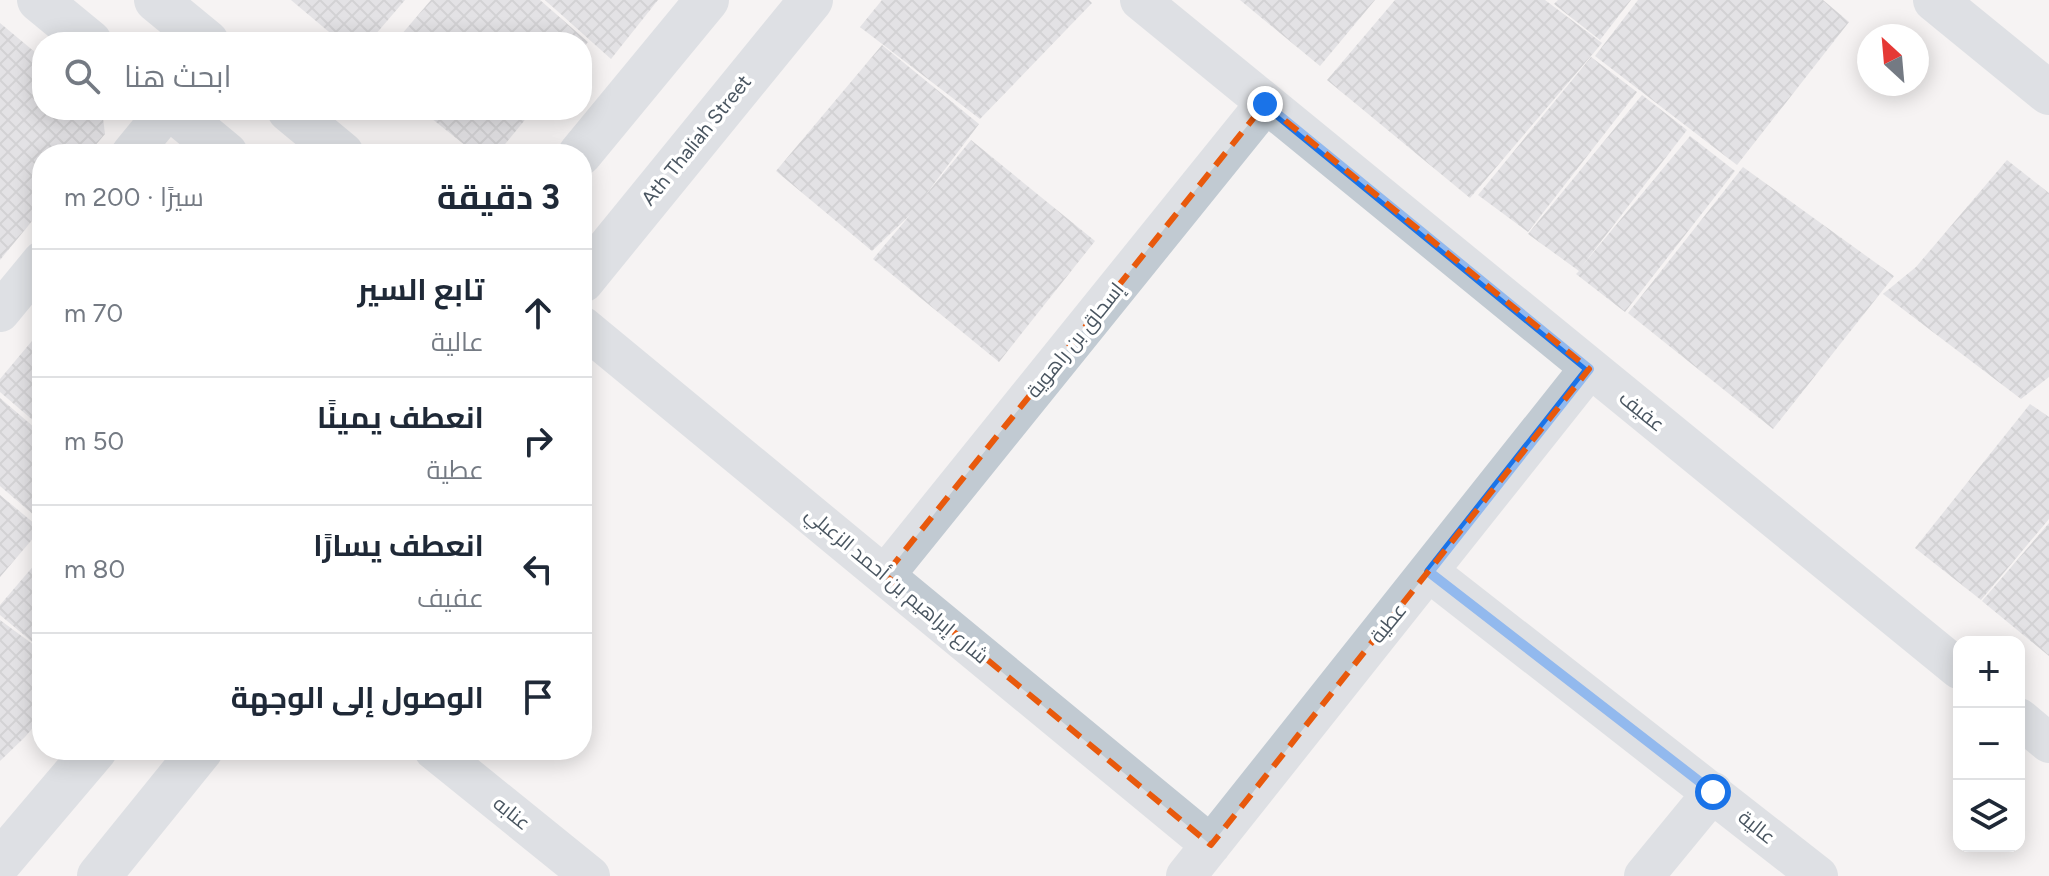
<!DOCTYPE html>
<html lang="ar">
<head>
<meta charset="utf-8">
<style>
  body { margin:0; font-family:Figtree,Cairo,sans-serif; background:#f2f2f3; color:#1f2937; direction:rtl }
  .controls { position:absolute; right:24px; bottom:24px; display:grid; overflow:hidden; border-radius:16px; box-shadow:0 4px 20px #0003 }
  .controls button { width:72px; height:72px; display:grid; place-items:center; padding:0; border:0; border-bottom:2px solid #e0e1e3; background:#fff; color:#1f2937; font:40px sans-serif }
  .compass { position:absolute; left:1857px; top:24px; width:72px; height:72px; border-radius:50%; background:#fff; box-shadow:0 4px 20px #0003; rotate:334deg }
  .stop { position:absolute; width:24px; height:24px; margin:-18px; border:6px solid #1a73e8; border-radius:50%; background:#fff }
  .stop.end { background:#1a73e8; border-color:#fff; box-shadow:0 2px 8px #0008 }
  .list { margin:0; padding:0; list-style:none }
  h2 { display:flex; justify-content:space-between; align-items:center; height:104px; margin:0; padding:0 32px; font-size:34px }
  h2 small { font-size:26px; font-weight:400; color:#747a83 }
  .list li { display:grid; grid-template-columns:52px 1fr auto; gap:24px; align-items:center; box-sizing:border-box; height:128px; padding:0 32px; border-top:2px solid #e0e1e3 }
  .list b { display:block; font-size:30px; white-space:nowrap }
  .list p { margin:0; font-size:26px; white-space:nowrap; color:#747a83 }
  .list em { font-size:26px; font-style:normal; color:#747a83 }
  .icon { flex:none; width:44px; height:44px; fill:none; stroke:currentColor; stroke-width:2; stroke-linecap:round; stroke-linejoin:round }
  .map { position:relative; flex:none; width:2049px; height:876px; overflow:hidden; direction:ltr }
  .search { position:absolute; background:#fff; box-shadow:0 4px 20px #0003; left:32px; top:32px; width:560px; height:88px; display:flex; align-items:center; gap:20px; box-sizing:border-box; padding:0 28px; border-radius:32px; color:#747a83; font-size:30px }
  .panel { position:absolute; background:#fff; box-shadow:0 4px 20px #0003; left:32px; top:144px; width:560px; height:616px; border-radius:32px; direction:rtl }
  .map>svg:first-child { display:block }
  .building { fill:url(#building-cross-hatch) }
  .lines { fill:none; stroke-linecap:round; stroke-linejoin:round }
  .minor { stroke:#c1cad2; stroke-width:40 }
  .tertiary { stroke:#c1cad2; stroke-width:44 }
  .route { stroke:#1a73e8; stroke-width:10 }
  .marked { fill:none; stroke:#e8590c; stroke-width:6; stroke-dasharray:16 10; stroke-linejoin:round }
  .labels { text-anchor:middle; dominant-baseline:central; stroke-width:7; stroke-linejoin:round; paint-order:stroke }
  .street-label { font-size:20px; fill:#4a5661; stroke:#fff }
</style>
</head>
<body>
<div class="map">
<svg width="2049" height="876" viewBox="0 0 2049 876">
  <defs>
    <pattern id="building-cross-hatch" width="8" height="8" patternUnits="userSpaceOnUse" patternTransform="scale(2)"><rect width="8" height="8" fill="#cdcfd5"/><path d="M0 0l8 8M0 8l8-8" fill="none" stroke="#a8abb0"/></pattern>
  </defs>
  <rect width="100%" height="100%" fill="#f5f3f3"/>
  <path class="building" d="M291 0H405L369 42H341Z
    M431 0H540L588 42 582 49V42H395Z
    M545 0H658L611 59Z
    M882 0H1089L1092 3 980 119 860 27Z
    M1240 0H1375L1320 66Z
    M1395 0H1545L1602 43 1470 198 1327 80Z
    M1558 0H1631L1600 40 1554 4Z
    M1638 0H1823L1849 22 1737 165 1595 56Z
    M0 23 42 58V110H102L105 134 88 154H42V209L0 260Z
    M882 45 979 124 924 197 971 140 1095 241 999 362 873 259 910 215 872 251 776 171Z
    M1591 57 1637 92 1528 232 1478 195Z
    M1642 95 1687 130 1582 266 1690 136 1735 171 1625 312 1576 274 1579 271 1528 234Z
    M421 110H533L497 154H476Z
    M2007 160 2049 193V377L2021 399 1883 294 1916 267Z
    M1743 167 1894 276 1773 429 1628 313Z
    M42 329V428L0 392V379Z
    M0 398 42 434V522L0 486Z
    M2030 404 2049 417V519L1981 600 1915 548Z
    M0 495 41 529 0 577Z
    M2049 523V656L1982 601Z
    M42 556V650L0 615V605Z
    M0 620 42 651V717L25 737 0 761Z"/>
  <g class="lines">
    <path class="minor" d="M1140 0 1959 669
      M131 154 167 110
      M0 312 42 261
      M582 326 1211 845
      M1429 572 1818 876
      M885 575 1265 104
      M2019 718 2049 743
      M434 750 590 876
      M1186 876 1589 369
      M1644 876 1713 792"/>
    <path class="tertiary" d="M39 0 90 42
      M156 0 207 42
      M1935 0 2049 93
      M173 110 226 154
      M289 110 342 154
      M580 154 707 0
      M582 281 811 0
      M0 862 95 750
      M99 876 201 750"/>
  </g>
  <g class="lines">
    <path class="route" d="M1265 104 1589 369 1429 572 1713 792"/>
  </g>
  <path d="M0 0H2049V876H0ZM1265 104 1589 369 1211 845 885 575Z" fill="#f5f3f3" fill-opacity=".55" fill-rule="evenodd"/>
  <path class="marked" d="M1265 104 1589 369 1211 845 885 575Z"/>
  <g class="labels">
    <g class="street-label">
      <text transform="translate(696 140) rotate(-51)">Ath Thaliah Street</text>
      <text transform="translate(1075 340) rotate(-51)">إسحاق بن راهوية</text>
      <text transform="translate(1642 411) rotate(39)">عفيف</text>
      <text transform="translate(897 585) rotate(40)">شارع إبراهيم بن أحمد الزعبلي</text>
      <text transform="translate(1388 623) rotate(-51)">عطية</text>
      <text transform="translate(512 813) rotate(39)">عنابه</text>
      <text transform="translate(1757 827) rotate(39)">عالية</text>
    </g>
  </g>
</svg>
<div class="controls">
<button>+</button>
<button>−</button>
<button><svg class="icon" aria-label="layers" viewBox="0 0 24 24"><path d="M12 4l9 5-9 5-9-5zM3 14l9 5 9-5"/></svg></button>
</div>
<svg class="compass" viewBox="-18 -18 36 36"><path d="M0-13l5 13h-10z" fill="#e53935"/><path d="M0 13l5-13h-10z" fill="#747a83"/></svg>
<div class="stop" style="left:1713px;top:792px"></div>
<div class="stop end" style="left:1265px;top:104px"></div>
<div class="search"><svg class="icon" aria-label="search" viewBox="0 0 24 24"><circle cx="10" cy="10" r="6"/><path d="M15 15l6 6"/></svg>ابحث هنا</div>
<section class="panel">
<h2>3 دقيقة<small>سيرًا · 200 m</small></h2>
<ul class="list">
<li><svg class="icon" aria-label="ahead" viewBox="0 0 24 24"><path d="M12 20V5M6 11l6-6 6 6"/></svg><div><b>تابع السير</b><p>عالية</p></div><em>70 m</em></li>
<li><svg class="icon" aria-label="right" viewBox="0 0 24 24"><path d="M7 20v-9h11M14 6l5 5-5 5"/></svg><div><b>انعطف يمينًا</b><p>عطية</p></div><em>50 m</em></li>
<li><svg class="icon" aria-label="left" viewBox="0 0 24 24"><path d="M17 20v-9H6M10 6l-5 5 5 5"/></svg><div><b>انعطف يسارًا</b><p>عفيف</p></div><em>80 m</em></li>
<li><svg class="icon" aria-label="arrive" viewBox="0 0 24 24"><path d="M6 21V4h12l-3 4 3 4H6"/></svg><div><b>الوصول إلى الوجهة</b></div></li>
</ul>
</section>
</div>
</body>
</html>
